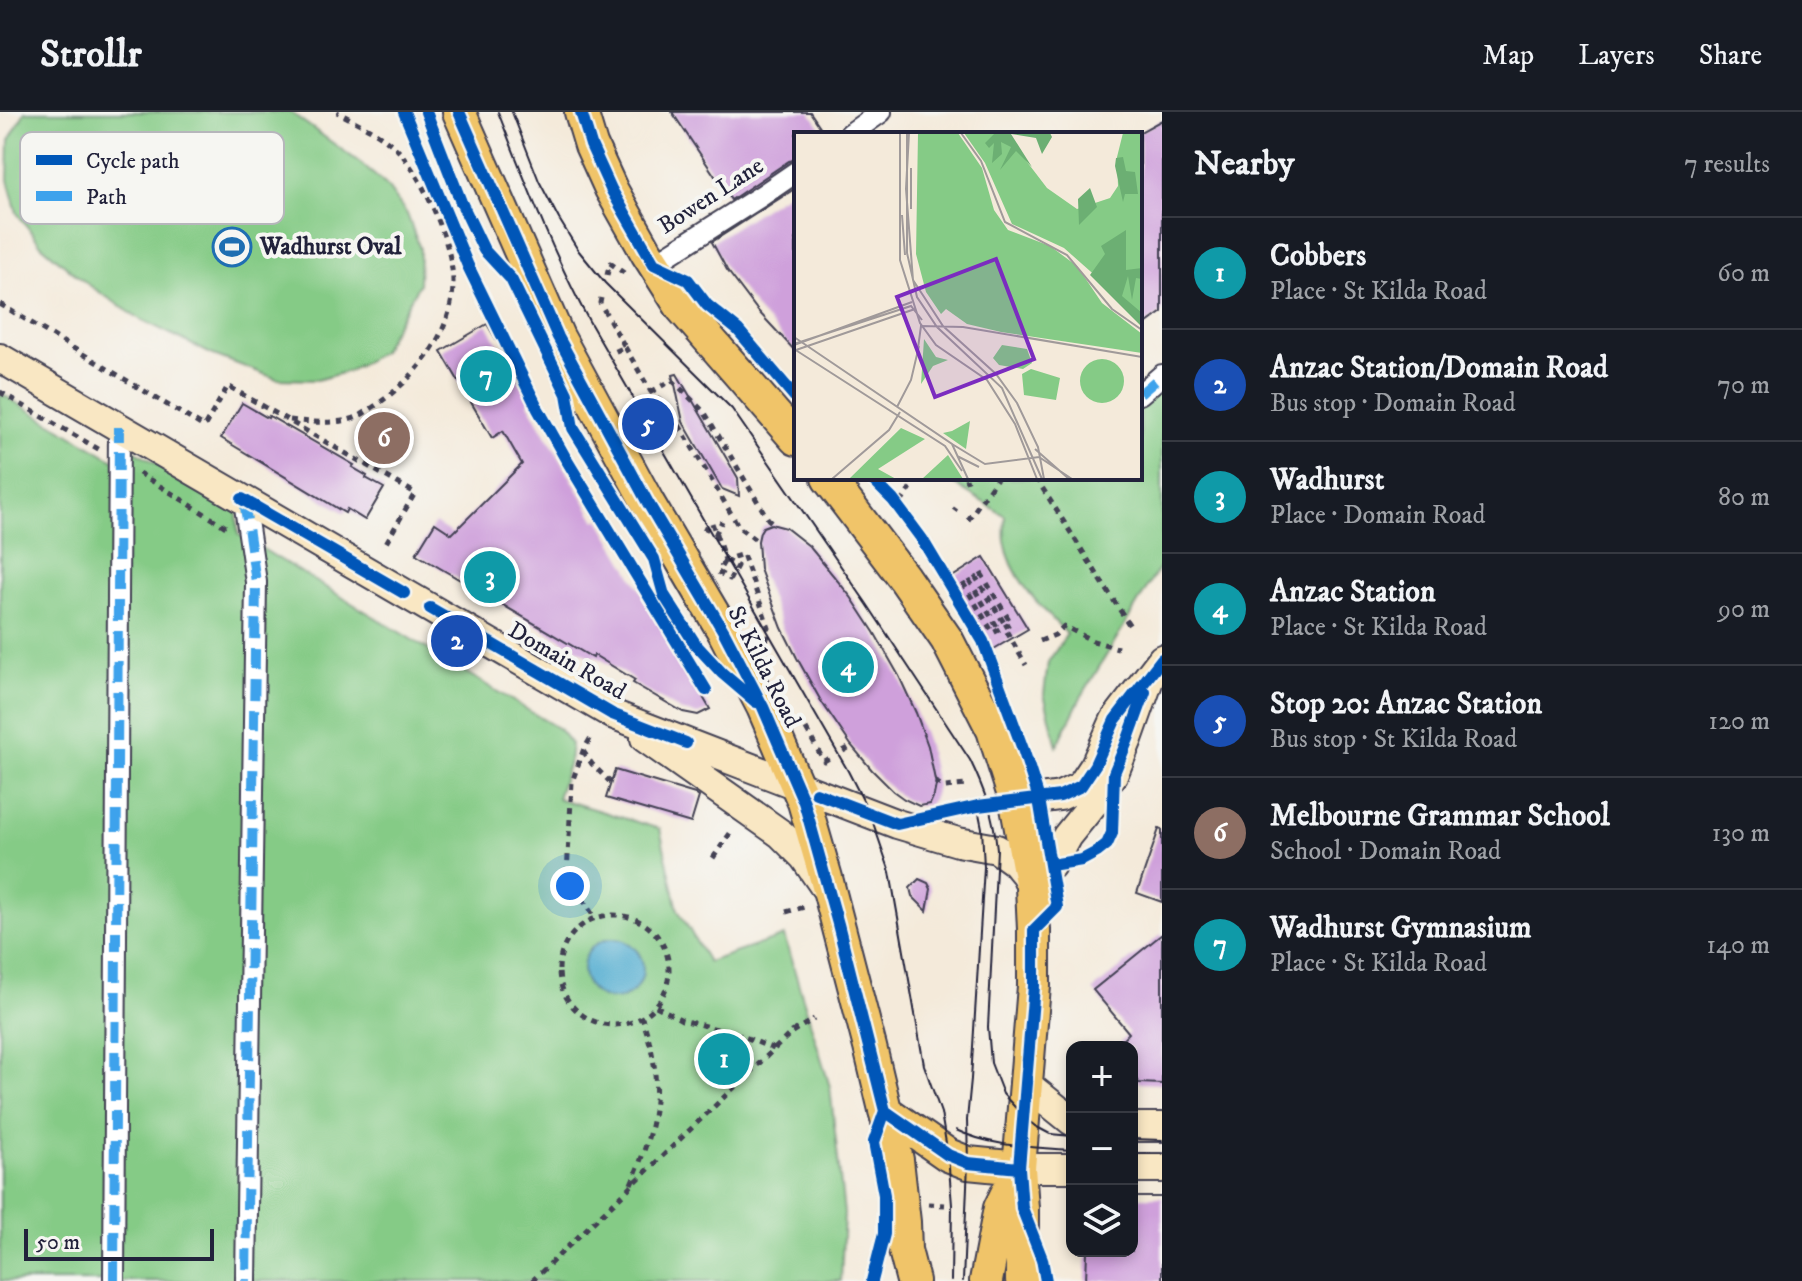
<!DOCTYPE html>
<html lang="en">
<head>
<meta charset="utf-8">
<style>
  body { margin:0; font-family:"IM FELL DW Pica",serif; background:#242831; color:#f1f3f6 }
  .controls { position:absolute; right:24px; bottom:24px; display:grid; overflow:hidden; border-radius:16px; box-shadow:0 4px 12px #0003 }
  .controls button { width:72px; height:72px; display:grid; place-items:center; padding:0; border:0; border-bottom:2px solid #363941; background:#171b24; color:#f1f3f6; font:40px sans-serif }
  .scale { position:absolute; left:24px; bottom:20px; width:190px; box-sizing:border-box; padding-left:8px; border:4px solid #22223b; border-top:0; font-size:22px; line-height:28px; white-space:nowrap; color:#22223b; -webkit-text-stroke:6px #f6f6f2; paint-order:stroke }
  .you { position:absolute; left:570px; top:774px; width:28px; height:28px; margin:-20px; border:6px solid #fff; border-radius:50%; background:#1a73e8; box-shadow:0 0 0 12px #1a73e833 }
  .badge { display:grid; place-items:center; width:52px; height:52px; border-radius:50%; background:#7c3aed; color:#fff; font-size:26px; font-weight:700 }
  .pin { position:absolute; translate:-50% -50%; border:4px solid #fff; box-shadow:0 2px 8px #0006 }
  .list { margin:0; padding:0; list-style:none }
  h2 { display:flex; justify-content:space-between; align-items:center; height:104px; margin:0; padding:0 32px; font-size:34px }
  h2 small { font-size:26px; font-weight:400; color:#9ea1a6 }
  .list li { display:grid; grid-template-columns:52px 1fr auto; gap:24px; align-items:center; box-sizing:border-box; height:112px; padding:0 32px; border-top:2px solid #363941 }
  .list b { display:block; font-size:30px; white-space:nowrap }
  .list p { margin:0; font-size:26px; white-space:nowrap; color:#9ea1a6 }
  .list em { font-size:26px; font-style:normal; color:#9ea1a6 }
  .icon { flex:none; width:44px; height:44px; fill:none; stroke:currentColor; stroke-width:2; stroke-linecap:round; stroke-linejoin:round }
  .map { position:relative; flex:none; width:1162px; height:1169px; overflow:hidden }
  header { display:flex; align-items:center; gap:48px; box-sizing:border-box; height:112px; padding:0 40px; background:#171b24; border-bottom:2px solid #363941 }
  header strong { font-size:38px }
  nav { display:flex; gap:44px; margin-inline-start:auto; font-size:28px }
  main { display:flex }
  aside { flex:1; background:#171b24 }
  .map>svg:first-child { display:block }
  .green { fill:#85cb86; stroke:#547660; stroke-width:2 }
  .water { fill:#54aed1; stroke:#3b6886; stroke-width:2 }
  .building { fill:#cfa0db }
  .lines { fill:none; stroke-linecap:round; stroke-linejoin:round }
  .street-casing { stroke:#424053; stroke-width:24 }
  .secondary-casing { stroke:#424053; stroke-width:32 }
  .primary-casing { stroke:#424053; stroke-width:36 }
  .path { stroke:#424053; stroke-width:5; stroke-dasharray:6 6; stroke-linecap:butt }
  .street { stroke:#fff; stroke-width:20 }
  .secondary { stroke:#f9e7c3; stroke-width:28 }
  .primary { stroke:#f0c469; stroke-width:32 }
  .tram { stroke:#22223b; stroke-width:2 }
  .quiet { stroke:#3ea2ec; stroke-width:10; stroke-dasharray:20 10; stroke-linecap:butt }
  .cycleway-casing { stroke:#f6f6f2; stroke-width:17 }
  .cycleway { stroke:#0057b8; stroke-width:12 }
  .labels { text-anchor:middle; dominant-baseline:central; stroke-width:8; stroke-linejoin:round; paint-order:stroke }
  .street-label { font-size:24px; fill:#22223b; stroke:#f6f6f2 }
  .poi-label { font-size:24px; font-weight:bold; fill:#22223b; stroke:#f6f6f2; text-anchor:start }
  .inset-road { fill:none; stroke:#a09a9a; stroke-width:2 }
  .view { fill:#7b2cbf; fill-opacity:0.15; stroke:#7b2cbf; stroke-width:4 }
  .inset-edge { fill:none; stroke:#22223b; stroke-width:4 }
  .key { fill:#f6f6f2; stroke:#b6b6bb; stroke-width:2 }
  .key-label { font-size:22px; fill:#22223b }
</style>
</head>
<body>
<header>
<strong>Strollr</strong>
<nav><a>Map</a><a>Layers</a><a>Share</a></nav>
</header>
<main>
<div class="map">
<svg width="1162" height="1169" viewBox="0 0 1162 1169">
  <rect width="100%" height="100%" fill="#f6f6f2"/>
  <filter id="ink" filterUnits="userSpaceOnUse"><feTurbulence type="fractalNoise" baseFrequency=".0125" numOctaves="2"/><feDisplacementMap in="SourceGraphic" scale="16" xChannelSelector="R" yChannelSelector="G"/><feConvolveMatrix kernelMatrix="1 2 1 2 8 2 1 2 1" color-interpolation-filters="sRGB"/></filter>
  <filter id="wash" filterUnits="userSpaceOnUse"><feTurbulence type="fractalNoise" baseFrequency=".006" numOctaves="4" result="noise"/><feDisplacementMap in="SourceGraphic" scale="32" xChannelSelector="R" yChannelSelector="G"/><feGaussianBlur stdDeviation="1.8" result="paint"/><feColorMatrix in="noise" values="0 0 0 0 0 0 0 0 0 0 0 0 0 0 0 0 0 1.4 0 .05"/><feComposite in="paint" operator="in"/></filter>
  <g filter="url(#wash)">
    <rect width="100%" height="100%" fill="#f4eada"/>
    <path class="green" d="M25 0H290L359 50 386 73 407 102 420 137 419 172 381 240 349 259 317 268 277 267 211 242 138 206 86 171 41 133 17 101 8 68 9 28Z
      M1162 272V451L1080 587 1057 634 1044 582 1048 550 1067 522C1042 496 1011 467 1005 429 1004 421 1005 412 1005 404L945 366H1140V290Z
      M0 281 126 355 127 334 237 399 238 422 559 617 571 632 569 650 557 686 660 717 678 798 708 850 784 824 830 975 844 1101 841 1169H0Z"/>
    <path class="water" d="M583 857a30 30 0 1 1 60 0a30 30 0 1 1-60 0Z"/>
    <g id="blocks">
      <path class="building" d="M672 0H810L825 22H796V47L789 49 731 88Z
        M1162 8V200L1140 216V20Z
        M796 76V240L758 199 727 158 712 130Z
        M487 212 531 289 528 291 596 409 599 407 710 597 698 603 683 600 633 571 635 568 594 543 593 546 416 442 435 411 452 422 522 352 503 319 492 326 441 239Z
        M677 262 738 366 739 384 722 377 683 310 673 263Z
        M242 291 268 306 269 304 354 353 352 355 367 364 366 366 384 376 365 408 347 397 345 401 221 326Z
        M771 412 786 416 809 434 851 485 874 520 899 564 916 601 928 634 936 673 934 683 930 692 919 694 904 687 893 679 872 658 851 633 821 589 797 546 782 516 760 457 758 429 760 420 763 415Z
        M984 445 1028 517 992 538 949 467Z
        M615 658 695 682 699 685 691 711 606 686Z
        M1159 717 1162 718V790L1137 781Z
        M919 767 928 771 931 777 927 799 912 784 910 776Z
        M1162 822V972L1139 971 1132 962V935H1116L1129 921 1093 878Z
        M1132 1085H1162V1169H1086L1087 1139H1132Z"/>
    </g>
  </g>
  <g filter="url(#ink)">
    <use href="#blocks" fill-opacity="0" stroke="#424053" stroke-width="2"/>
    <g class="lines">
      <defs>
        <path id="street" d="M850 22 881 0
          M654 152 761 84 796 60
          M1140 282 1162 263
          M244 388 256 470 246 1169
          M114 1169 119 315"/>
        <path id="secondary" d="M0 246 612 602 897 712 958 730 997 737 1015 750 1025 762 1032 775 1051 753 1067 724 1097 687 1114 661 1128 627 1150 565
          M645 626 781 722 804 745 824 774
          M1016 690 1060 684 1081 674 1095 653 1115 608 1162 547
          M1026 972 1072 1009
          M1132 1015H1162
          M1019 1056H1072
          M1132 1056H1162"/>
        <path id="primary" d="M459 0 558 225 648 391 724 520 763 595 804 690 826 766 870 935 897 1048 904 1110 905 1138 913 1169
          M581 0 591 33 611 77 647 141 682 196 796 327
          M828 366 904 466 947 528 993 618 1016 690 1032 775 1034 818V874L1019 1056 1022 1096V1169
          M885 999 948 1043 968 1051 1019 1056
          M986 1169 1000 1096 1018 1059"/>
      </defs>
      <use href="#street" class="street-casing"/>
      <use href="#secondary" class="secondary-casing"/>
      <use href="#primary" class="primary-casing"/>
      <path class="path" d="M607 163 610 151 624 161
        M601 186 600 191 625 235 614 240
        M0 192 204 315 228 274 415 381 386 431
        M625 235 651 280 669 296 739 415 758 430
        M0 280 100 338
        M651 280 672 268 705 301 768 407 774 412
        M290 308C308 310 339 313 357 305 362 303 367 299 372 296 413 269 452 224 453 173 454 135 426 73 403 44 386 23 359 12 337 0
        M139 361 226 415
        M966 366 967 370
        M1036 366 1130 514
        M901 391 914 371
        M954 399 956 396
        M968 408 997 366
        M712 411 725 448 743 442 770 519 763 536
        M703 415 716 421 722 409
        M725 448 737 454 730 467 718 460Z
        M981 461 1011 511 1004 515 1026 553
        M975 464 1006 514
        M969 468 999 518
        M963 471 993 521 1004 515
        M1040 529 1055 523 1064 514 1093 529 1118 536
        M806 617 824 649 833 644
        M590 627 583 639 572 670 567 762 594 805
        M583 639 592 652 611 671
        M843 639 852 634
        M935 670 945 675 966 673
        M713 746 733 717
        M786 800 808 794
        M559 858a55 55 0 1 1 110 0a55 55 0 1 1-110 0Z
        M656 894 682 908 740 923 774 937
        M631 1072C657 1012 665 969 642 906
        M928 1092 945 1093
        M532 1169 792 920 814 907"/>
      <use href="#street" class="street"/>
      <use href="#secondary" class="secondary"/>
      <use href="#primary" class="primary"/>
      <path class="tram" d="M498 0C526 71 553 142 589 209L848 659 870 702 890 760 924 953 941 1001 948 1043 952 1093 951 1169
        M512 0 539 69 559 107 578 138 605 171 732 297 867 492 970 648C984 677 994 704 997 737L988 915 991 951 1003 982 1023 1004 1035 1014 1050 1022 1072 1024
        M956 1018C991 1035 1034 1035 1072 1038
        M1132 1027 1162 1028
        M1132 1042H1162
        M963 1169 968 1051 967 1008 971 967 984 755 982 716 976 687"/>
      <path class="quiet" d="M1140 282 1162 263
        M244 388 256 470 246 1169
        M114 1169 119 315"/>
      <defs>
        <path id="cycleway" d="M404 0 468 154 538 297 566 347 706 578
          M426 0 461 90 484 138 511 167 567 282 573 316 654 447 664 483 696 533 722 561 756 590
          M459 0 558 225 648 391 724 520 763 595 804 690 838 812 885 999 874 1030 884 1083V1122L872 1169
          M581 0 591 33 611 77 654 152 688 168 707 193 738 218 796 286
          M871 366 893 388 922 427 983 529 1024 640 1039 687 1057 795 1034 818V874L1019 1056 1022 1096 1042 1147 1046 1169
          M242 387 404 481
          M430 496 612 602 686 631
          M816 681 897 712 978 694 1060 684 1081 674 1095 653 1115 608 1162 547
          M1051 753 1082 748 1097 740 1107 732 1112 721 1114 661 1128 627 1145 580
          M885 999 948 1043 968 1051 1019 1056"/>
      </defs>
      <use href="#cycleway" class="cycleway-casing"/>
      <use href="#cycleway" class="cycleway"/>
    </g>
  </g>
  <defs>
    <symbol id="stadium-ring" viewBox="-11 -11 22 22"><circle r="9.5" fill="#f6f6f2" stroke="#1f6fb2" stroke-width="1.5"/><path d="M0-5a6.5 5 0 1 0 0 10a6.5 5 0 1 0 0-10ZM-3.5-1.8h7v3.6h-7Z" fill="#1f6fb2"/></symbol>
  </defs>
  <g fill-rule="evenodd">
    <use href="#stadium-ring" x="210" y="113" width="44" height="44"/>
  </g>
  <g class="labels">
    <g class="street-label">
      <text transform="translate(711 84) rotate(-33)">Bowen Lane</text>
      <text transform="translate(567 549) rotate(30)">Domain Road</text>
      <text transform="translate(764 555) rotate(63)">St Kilda Road</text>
    </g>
    <g class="poi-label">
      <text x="260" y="135">Wadhurst Oval</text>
    </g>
  </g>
  <g transform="translate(794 20)">
    <rect width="348" height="348" fill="#f4eada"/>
    <path d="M124 1H164L188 36 200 78 214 98 256 114 283 134 308 171 348 202V221L207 200 173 192 152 177 147 182 132 160 122 122ZM170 1H211L253 56 283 77 316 66 324 54 323 25 329 1H348V185L270 116 218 92 191 31ZM130 207 142 225 154 228 139 234 127 252ZM208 213 233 217 238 231 229 237 205 233 199 226ZM286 249a22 22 0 1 1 44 0a22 22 0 1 1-44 0ZM237 237 266 246 262 268 230 263 228 242ZM176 289 172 317 149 301 158 299ZM107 296 131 307 84 337 102 347H55ZM154 323 169 347H128Z" fill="#85cb86"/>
    <path d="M201 1H256L258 5 248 22 242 6 217 2 238 35 222 19 206 38 217 15 207 10 208 22 198 31 200 11 195 16 191 11ZM329 25 332 39 341 40 344 62H331L329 70 321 34 322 26ZM296 56 303 75 285 93 284 67ZM332 98V138L348 136V147L342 146 338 168 334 144 328 164 348 181V195L296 143 311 122 307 114Z" fill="#6caf73"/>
    <path class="inset-road" d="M106 1V128L126 191 142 213 193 248 221 292 243 347M113 1V121L123 165 143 195 208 256 248 347M115 1 112 57 119 148 149 194 202 242 223 271 244 315 250 347M167 1 187 29 211 90 273 123 318 177 348 198M117 77V36M108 83 111 123M0 205 158 312 174 347M0 212 117 174 128 188M0 213 118 170M124 216 127 194 169 195 348 225M0 217 151 314 168 339M2 218 121 177M103 275 117 248 125 214M158 312 191 332 245 325 278 347M241 317 275 347M163 324 185 335M38 347 95 298 106 280"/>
    <path class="view" d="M202 127 240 227 141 265 103 165Z"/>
    <rect width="348" height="348" class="inset-edge"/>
  </g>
  <rect x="20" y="20" width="264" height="92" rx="12" class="key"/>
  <rect x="36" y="43" width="36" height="10" fill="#0057b8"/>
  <rect x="36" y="79" width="36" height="10" fill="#3ea2ec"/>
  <g class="key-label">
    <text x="86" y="56">Cycle path</text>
    <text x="86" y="92">Path</text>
  </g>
</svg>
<div class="controls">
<button>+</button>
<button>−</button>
<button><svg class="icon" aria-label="layers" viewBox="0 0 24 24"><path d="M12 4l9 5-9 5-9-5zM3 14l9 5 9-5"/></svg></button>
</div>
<div class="scale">50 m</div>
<div class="you"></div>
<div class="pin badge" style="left:724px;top:947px;background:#0f9aa8">1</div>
<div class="pin badge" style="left:457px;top:529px;background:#1a4fb4">2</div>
<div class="pin badge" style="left:490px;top:465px;background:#0f9aa8">3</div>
<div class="pin badge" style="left:848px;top:555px;background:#0f9aa8">4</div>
<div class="pin badge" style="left:648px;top:312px;background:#1a4fb4">5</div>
<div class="pin badge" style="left:384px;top:326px;background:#8d6e63">6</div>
<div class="pin badge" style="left:486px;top:264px;background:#0f9aa8">7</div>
</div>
<aside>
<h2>Nearby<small>7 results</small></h2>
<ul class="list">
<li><span class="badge" style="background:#0f9aa8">1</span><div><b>Cobbers</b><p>Place · St Kilda Road</p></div><em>60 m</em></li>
<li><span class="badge" style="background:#1a4fb4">2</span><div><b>Anzac Station/Domain Road</b><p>Bus stop · Domain Road</p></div><em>70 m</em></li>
<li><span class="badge" style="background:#0f9aa8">3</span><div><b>Wadhurst</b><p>Place · Domain Road</p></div><em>80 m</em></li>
<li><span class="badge" style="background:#0f9aa8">4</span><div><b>Anzac Station</b><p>Place · St Kilda Road</p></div><em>90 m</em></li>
<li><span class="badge" style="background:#1a4fb4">5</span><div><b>Stop 20: Anzac Station</b><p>Bus stop · St Kilda Road</p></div><em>120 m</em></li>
<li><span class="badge" style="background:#8d6e63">6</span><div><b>Melbourne Grammar School</b><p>School · Domain Road</p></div><em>130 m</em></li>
<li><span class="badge" style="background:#0f9aa8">7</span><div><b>Wadhurst Gymnasium</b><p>Place · St Kilda Road</p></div><em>140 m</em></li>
</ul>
</aside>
</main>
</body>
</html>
